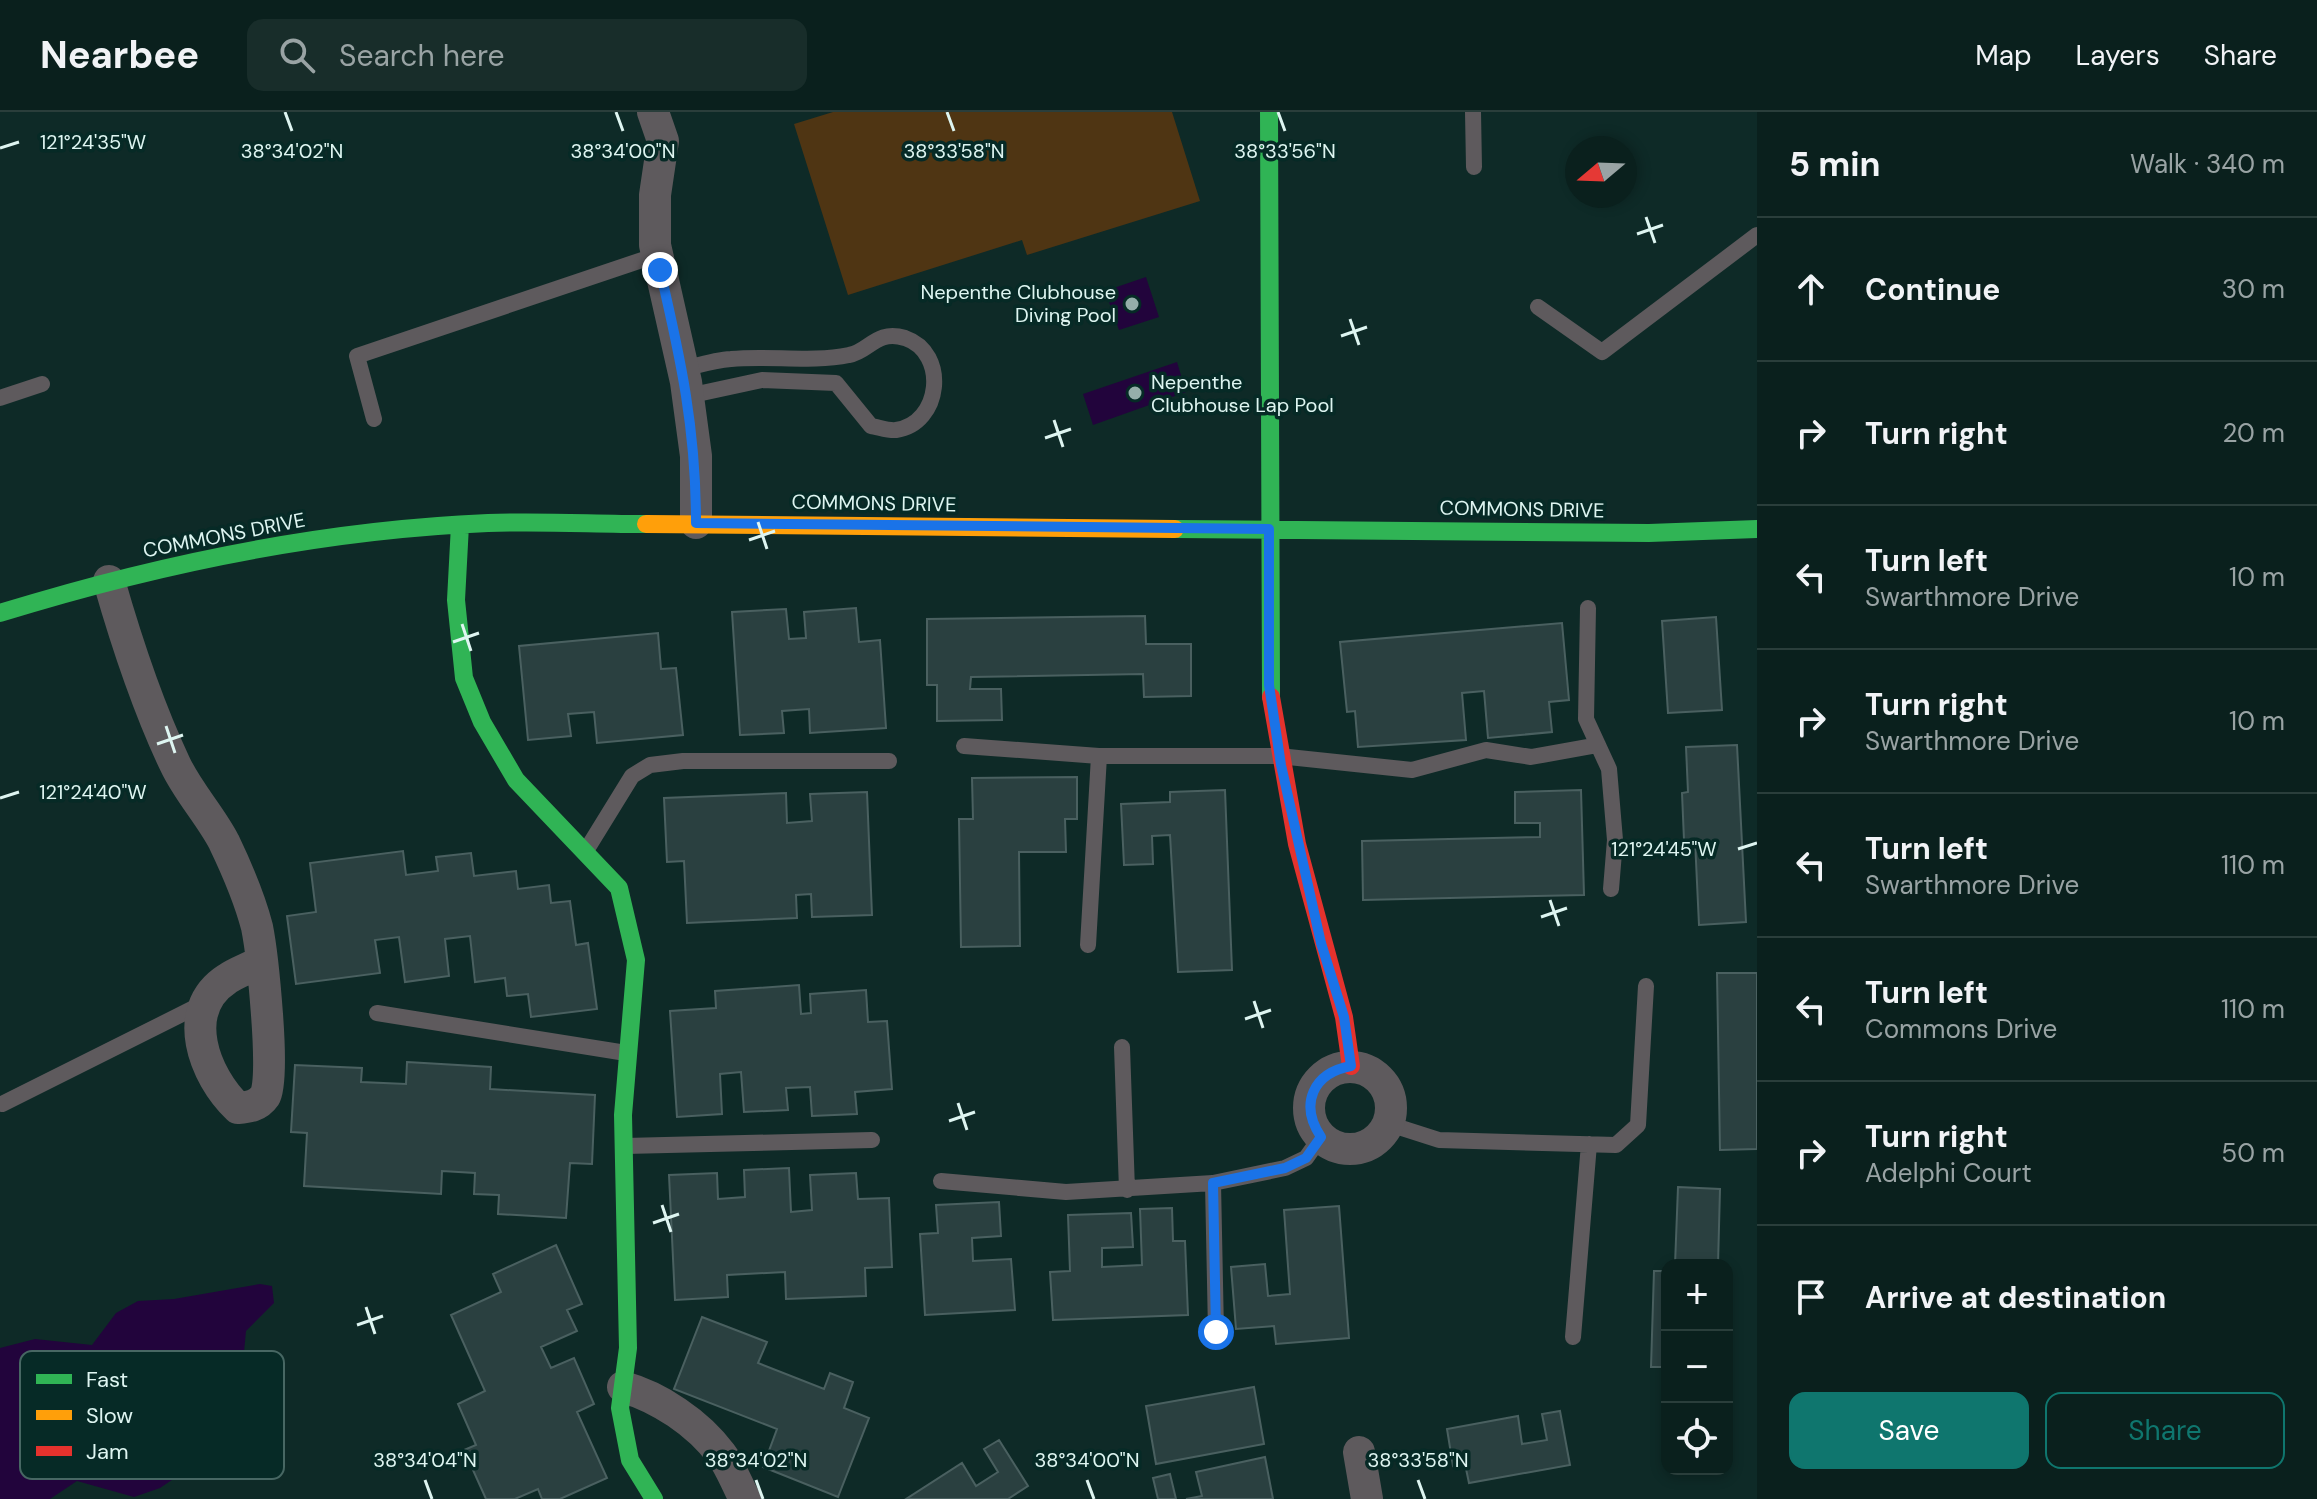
<!DOCTYPE html>
<html lang="en">
<head>
<meta charset="utf-8">
<style>
  body { margin:0; font-family:"DM Sans",sans-serif; background:#182d2a; color:#f1f3f6 }
  .controls { position:absolute; right:24px; bottom:24px; display:grid; overflow:hidden; border-radius:16px; box-shadow:0 4px 12px #0003 }
  .controls button { width:72px; height:72px; display:grid; place-items:center; padding:0; border:0; border-bottom:2px solid #2a3e3b; background:#0a201d; color:#f1f3f6; font:40px sans-serif }
  .compass { position:absolute; left:1565px; top:24px; width:72px; height:72px; border-radius:50%; background:#0a201d; box-shadow:0 4px 12px #0003; rotate:251deg }
  .stop { position:absolute; width:24px; height:24px; margin:-18px; border:6px solid #1a73e8; border-radius:50%; background:#fff }
  .stop.end { background:#1a73e8; border-color:#fff; box-shadow:0 2px 8px #0008 }
  .list { margin:0; padding:0; list-style:none }
  h2 { display:flex; justify-content:space-between; align-items:center; height:104px; margin:0; padding:0 32px; font-size:34px }
  h2 small { font-size:26px; font-weight:400; color:#99a3a4 }
  .list li { display:grid; grid-template-columns:52px 1fr auto; gap:24px; align-items:center; box-sizing:border-box; height:144px; padding:0 32px; border-top:2px solid #2a3e3b }
  .list b { display:block; font-size:30px; white-space:nowrap }
  .list p { margin:0; font-size:26px; white-space:nowrap; color:#99a3a4 }
  .list em { font-size:26px; font-style:normal; color:#99a3a4 }
  .actions { display:flex; gap:16px; padding:24px 32px }
  .actions a { flex:1; padding:18px 0; border:2px solid #0f766e; border-radius:16px; text-align:center; font-size:28px; color:#0f766e }
  .actions .main { background:#0f766e; color:#fff }
  .icon { flex:none; width:44px; height:44px; fill:none; stroke:currentColor; stroke-width:2; stroke-linecap:round; stroke-linejoin:round }
  .map { position:relative; flex:none; width:1757px; height:1387px; overflow:hidden }
  header { display:flex; align-items:center; gap:48px; box-sizing:border-box; height:112px; padding:0 40px; background:#0a201d; border-bottom:2px solid #2a3e3b }
  header strong { font-size:38px }
  nav { display:flex; gap:44px; margin-inline-start:auto; font-size:28px }
  .search { width:560px; height:72px; background:#182d2a; display:flex; align-items:center; gap:20px; box-sizing:border-box; padding:0 28px; border-radius:16px; color:#99a3a4; font-size:30px }
  main { display:flex }
  aside { flex:1; background:#0a201d }
  .map>svg:first-child { display:block }
  .green { fill:#4f3513 }
  .water { fill:#22043c }
  .building { fill:#2a4040; stroke:#4a6060; stroke-width:2 }
  .lines { fill:none; stroke-linecap:round; stroke-linejoin:round }
  .lane { stroke:#5e5a5d; stroke-width:16 }
  .street { stroke:#5e5a5d; stroke-width:32 }
  .fast { stroke:#30b455; stroke-width:18 }
  .slow { stroke:#ff9f0a; stroke-width:18 }
  .jam { stroke:#e5322d; stroke-width:18 }
  .route { stroke:#1a73e8; stroke-width:10 }
  .ticks { fill:none; stroke:#def5f1; stroke-width:3 }
  .poi-dot { fill:#95aeaa; stroke:#062a26; stroke-width:3 }
  .labels { text-anchor:middle; dominant-baseline:central; stroke-width:7; stroke-linejoin:round; paint-order:stroke }
  .poi-label { font-size:20px; fill:#def5f1; stroke:#062a26; text-anchor:end }
  .street-label { font-size:20px; fill:#def5f1; stroke:#062a26 }
  .key { fill:#062a26; stroke:#476763; stroke-width:2 }
  .key-label { font-size:22px; fill:#def5f1 }
  .ticks-label { font-size:20px; text-anchor:middle; fill:#def5f1; stroke:#062a26; stroke-width:7; stroke-linejoin:round; paint-order:stroke }
</style>
</head>
<body>
<header>
<strong>Nearbee</strong>
<div class="search"><svg class="icon" aria-label="search" viewBox="0 0 24 24"><circle cx="10" cy="10" r="6"/><path d="M15 15l6 6"/></svg>Search here</div>
<nav><a>Map</a><a>Layers</a><a>Share</a></nav>
</header>
<main>
<div class="map">
<svg width="1757" height="1387" viewBox="0 0 1757 1387">
  <rect width="100%" height="100%" fill="#0e2a27"/>
  <path class="green" d="M833 0H1172L1200 89 1027 143 1022 128 848 183 794 12Z"/>
  <path class="water" d="M1146 165 1159 205 1119 218 1105 179Z
    M1177 250 1186 280 1093 313 1083 282Z
    M260 1172 272 1174 274 1191 246 1219 238 1302 203 1347 160 1376 134 1385 77 1369 50 1387H0V1236L35 1227 92 1233 116 1201 138 1189 174 1187Z"/>
  <path class="building" d="M856 496 859 530 880 528 886 616 810 621 809 597 782 599 784 621 740 623 732 500 786 497 789 527 806 526 804 500Z
    M1145 504 1146 532H1191V584L1144 585 1143 562 971 565 970 577H1001L1002 608 937 609V573H927V507Z
    M1716 505 1722 598 1668 601 1662 509Z
    M1562 511 1569 588 1549 590 1552 620 1488 626 1484 579 1462 581 1466 628 1358 635 1355 599 1347 600 1340 530Z
    M658 521 661 557 676 556 683 623 597 631 594 600 568 602 571 624 528 628 519 534Z
    M1737 633 1746 810 1699 813 1695 728H1684L1682 681 1688 680 1686 635Z
    M1077 665V707H1065L1066 740H1019L1020 834 961 835 959 707H973L972 666Z
    M1225 678 1232 858 1178 860 1170 723 1152 724 1153 752 1124 753 1121 692 1170 690V680Z
    M1581 678 1584 783 1363 788 1362 729 1540 725V711H1515V680Z
    M867 680 872 803 812 805 811 782 796 783 797 806 687 811 684 749 667 750 664 686 786 681 787 711 812 709 810 682Z
    M403 739 406 763 438 759 436 745 471 741 474 764 516 759 518 777 549 773 551 791 570 789 576 833 588 831 597 897 531 905 528 882 507 884 505 866 475 870 470 824 445 827 449 864 405 870 399 825 375 828 380 861 296 872 287 804 316 800 310 751Z
    M1717 861H1757V1037L1720 1038Z
    M799 873 801 902 811 901 810 882 866 878 868 910 887 909 892 977 855 980 857 1002 812 1004 810 975 786 976 788 998 744 1000 741 960 720 962 722 1002 677 1005 670 899 716 896 715 879Z
    M407 950 491 955 490 977 595 983 592 1052 570 1051 566 1106 498 1102 499 1083 474 1082 475 1061 442 1059 441 1082 304 1074 307 1021 291 1020 295 953 362 956 361 970 406 972Z
    M789 1056 791 1100 812 1098 810 1063 856 1061 858 1087 889 1086 892 1155 865 1156 866 1184 786 1187 785 1160 727 1163 728 1185 675 1188 669 1063 717 1061 718 1087 745 1085 744 1058Z
    M1678 1075 1720 1077 1718 1153H1675Z
    M999 1090 1001 1124 972 1126 973 1149 1011 1147 1015 1198 925 1203 920 1122 938 1121 936 1093Z
    M1339 1094 1349 1226 1276 1232 1274 1214 1236 1217 1231 1155 1265 1152 1268 1184 1290 1182 1284 1098Z
    M1172 1096 1173 1129H1185L1188 1203 1053 1208 1050 1160 1070 1159 1068 1103 1131 1101 1133 1135 1102 1136V1155L1142 1153 1140 1097Z
    M556 1133 582 1192 567 1198 577 1219 541 1235 551 1256 574 1246 594 1292 577 1300 607 1366 560 1387H542L538 1377 515 1387H486L464 1338 476 1333 458 1292 485 1279 451 1203 501 1180 493 1162Z
    M1654 1159H1667V1255H1651Z
    M702 1205 767 1230 758 1251 824 1277 830 1261 853 1270 844 1296 869 1306 838 1385 763 1355 777 1317 674 1277Z
    M1254 1275 1264 1332 1156 1352 1146 1294Z
    M1560 1299 1570 1353 1469 1371 1465 1352 1453 1354 1447 1317 1518 1304 1522 1332 1547 1328 1542 1302Z
    M999 1328 1028 1374 1008 1387H906L962 1351 976 1374 998 1360 984 1337Z
    M1265 1345 1273 1387H1186L1202 1384 1196 1360Z
    M1170 1362 1176 1387H1158L1153 1366Z"/>
  <g class="lines">
    <path class="lane" d="M1473 0 1474 55
      M1538 195 1602 240 1757 123
      M683 257C699 253 715 248 731 247 770 243 811 251 849 243 869 240 876 217 905 226 949 241 941 312 896 318 889 319 878 315 871 314L836 271 762 268 688 284
      M0 286 42 272
      M374 307 357 244 657 143
      M1588 496 1586 607 1609 657 1615 728 1611 777
      M964 634 1099 644H1279L1412 658 1486 638 1531 645 1598 633
      M587 737 632 664 650 653 683 649H889
      M1088 833 1099 644
      M377 901 626 941
      M1122 935 1127 1078
      M2 992 204 891
      M1389 1012 1439 1028 1616 1033 1638 1013 1646 874
      M625 1034 872 1028
      M941 1069 1066 1080 1213 1071 1285 1056 1306 1046 1321 1025
      M1213 1071 1216 1220
      M1573 1225 1589 1032"/>
    <path class="street" d="M653 0 663 29 655 83V133L686 270 696 344V411
      M109 469C127 532 147 593 175 652 188 680 210 703 224 730 236 755 250 788 257 815 262 840 276 967 265 984 258 994 249 995 238 996 204 964 179 898 227 867 237 860 250 856 260 850
      M1309 996a41 41 0 1 1 82 0a41 41 0 1 1-82 0Z
      M623 1275C659 1285 698 1311 721 1342 731 1355 737 1373 745 1387
      M1359 1340 1367 1387"/>
    <path class="fast" d="M1269 0 1271 585
      M460 413 456 488 464 566 482 610 516 668 619 776 636 848 623 1003 628 1236 620 1296 630 1348 654 1387
      M1175 417 1649 421 1757 417
      M0 501C158 452 323 418 488 411 540 409 594 412 646 412"/>
    <path class="slow" d="M646 412 1175 417"/>
    <path class="jam" d="M1271 585 1297 732 1344 905 1351 954"/>
  </g>
  <g class="lines">
    <path class="route" d="M660 158C681 248 696 317 696 411L1269 417V573L1281 653 1321 831 1344 905 1351 954C1313 961 1299 992 1321 1025L1306 1046 1285 1056 1213 1071 1216 1220"/>
  </g>
  <path class="ticks" d="M285 0 292 19M616 0 623 19M947 0 954 19M1278 0 1285 19M0 36 19 30M1646 105 1655 131M1637 122 1663 113M1350 207 1359 233M1341 224 1367 215M1054 308 1063 335M1045 326 1071 317M758 410 767 437M749 428 775 419M462 512 471 539M453 530 479 521M166 614 175 641M157 632 183 623M0 686 19 680M1738 737 1757 731M1550 788 1559 814M1541 805 1567 796M1254 889 1263 916M1245 907 1271 898M958 991 967 1018M949 1009 975 1000M662 1093 671 1120M653 1111 679 1102M366 1195 375 1222M357 1213 383 1204M425 1368 432 1387M756 1368 763 1387M1087 1368 1094 1387M1418 1368 1425 1387"/>
  <g class="poi-dot">
    <circle cx="1132" cy="192" r="8"/>
    <circle cx="1135" cy="281" r="8"/>
  </g>
  <g class="labels">
    <g class="poi-label">
      <text x="1116" y="180">Nepenthe Clubhouse<tspan x="1116" dy="23">Diving Pool</tspan></text>
      <text x="1151" y="270" text-anchor="start">Nepenthe<tspan x="1151" dy="23">Clubhouse Lap Pool</tspan></text>
    </g>
    <g class="street-label">
      <text transform="translate(874 391) rotate(1)">COMMONS DRIVE</text>
      <text transform="translate(1522 397) rotate(1)">COMMONS DRIVE</text>
      <text transform="translate(224 423) rotate(-11)">COMMONS DRIVE</text>
    </g>
  </g>
  <rect x="20" y="1239" width="264" height="128" rx="12" class="key"/>
  <rect x="36" y="1262" width="36" height="10" fill="#30b455"/>
  <rect x="36" y="1298" width="36" height="10" fill="#ff9f0a"/>
  <rect x="36" y="1334" width="36" height="10" fill="#e5322d"/>
  <g class="key-label">
    <text x="86" y="1275">Fast</text>
    <text x="86" y="1311">Slow</text>
    <text x="86" y="1347">Jam</text>
  </g>
  <g class="ticks-label">
    <text x="93" y="37">121°24'35"W</text>
    <text x="292" y="46">38°34'02"N</text>
    <text x="623" y="46">38°34'00"N</text>
    <text x="954" y="46">38°33'58"N</text>
    <text x="1285" y="46">38°33'56"N</text>
    <text x="93" y="687">121°24'40"W</text>
    <text x="1664" y="744">121°24'45"W</text>
    <text x="425" y="1355">38°34'04"N</text>
    <text x="756" y="1355">38°34'02"N</text>
    <text x="1087" y="1355">38°34'00"N</text>
    <text x="1418" y="1355">38°33'58"N</text>
  </g>
</svg>
<div class="controls">
<button>+</button>
<button>−</button>
<button><svg class="icon" aria-label="locate" viewBox="0 0 24 24"><circle cx="12" cy="12" r="6"/><path d="M12 2v4M12 18v4M2 12h4M18 12h4"/></svg></button>
</div>
<svg class="compass" viewBox="-18 -18 36 36"><path d="M0-13l5 13h-10z" fill="#e53935"/><path d="M0 13l5-13h-10z" fill="#99a3a4"/></svg>
<div class="stop" style="left:1216px;top:1220px"></div>
<div class="stop end" style="left:660px;top:158px"></div>
</div>
<aside>
<h2>5 min<small>Walk · 340 m</small></h2>
<ul class="list">
<li><svg class="icon" aria-label="ahead" viewBox="0 0 24 24"><path d="M12 20V5M6 11l6-6 6 6"/></svg><div><b>Continue</b></div><em>30 m</em></li>
<li><svg class="icon" aria-label="right" viewBox="0 0 24 24"><path d="M7 20v-9h11M14 6l5 5-5 5"/></svg><div><b>Turn right</b></div><em>20 m</em></li>
<li><svg class="icon" aria-label="left" viewBox="0 0 24 24"><path d="M17 20v-9H6M10 6l-5 5 5 5"/></svg><div><b>Turn left</b><p>Swarthmore Drive</p></div><em>10 m</em></li>
<li><svg class="icon" aria-label="right" viewBox="0 0 24 24"><path d="M7 20v-9h11M14 6l5 5-5 5"/></svg><div><b>Turn right</b><p>Swarthmore Drive</p></div><em>10 m</em></li>
<li><svg class="icon" aria-label="left" viewBox="0 0 24 24"><path d="M17 20v-9H6M10 6l-5 5 5 5"/></svg><div><b>Turn left</b><p>Swarthmore Drive</p></div><em>110 m</em></li>
<li><svg class="icon" aria-label="left" viewBox="0 0 24 24"><path d="M17 20v-9H6M10 6l-5 5 5 5"/></svg><div><b>Turn left</b><p>Commons Drive</p></div><em>110 m</em></li>
<li><svg class="icon" aria-label="right" viewBox="0 0 24 24"><path d="M7 20v-9h11M14 6l5 5-5 5"/></svg><div><b>Turn right</b><p>Adelphi Court</p></div><em>50 m</em></li>
<li><svg class="icon" aria-label="arrive" viewBox="0 0 24 24"><path d="M6 21V4h12l-3 4 3 4H6"/></svg><div><b>Arrive at destination</b></div></li>
</ul>
<div class="actions"><a class="main">Save</a><a>Share</a></div>
</aside>
</main>
</body>
</html>
